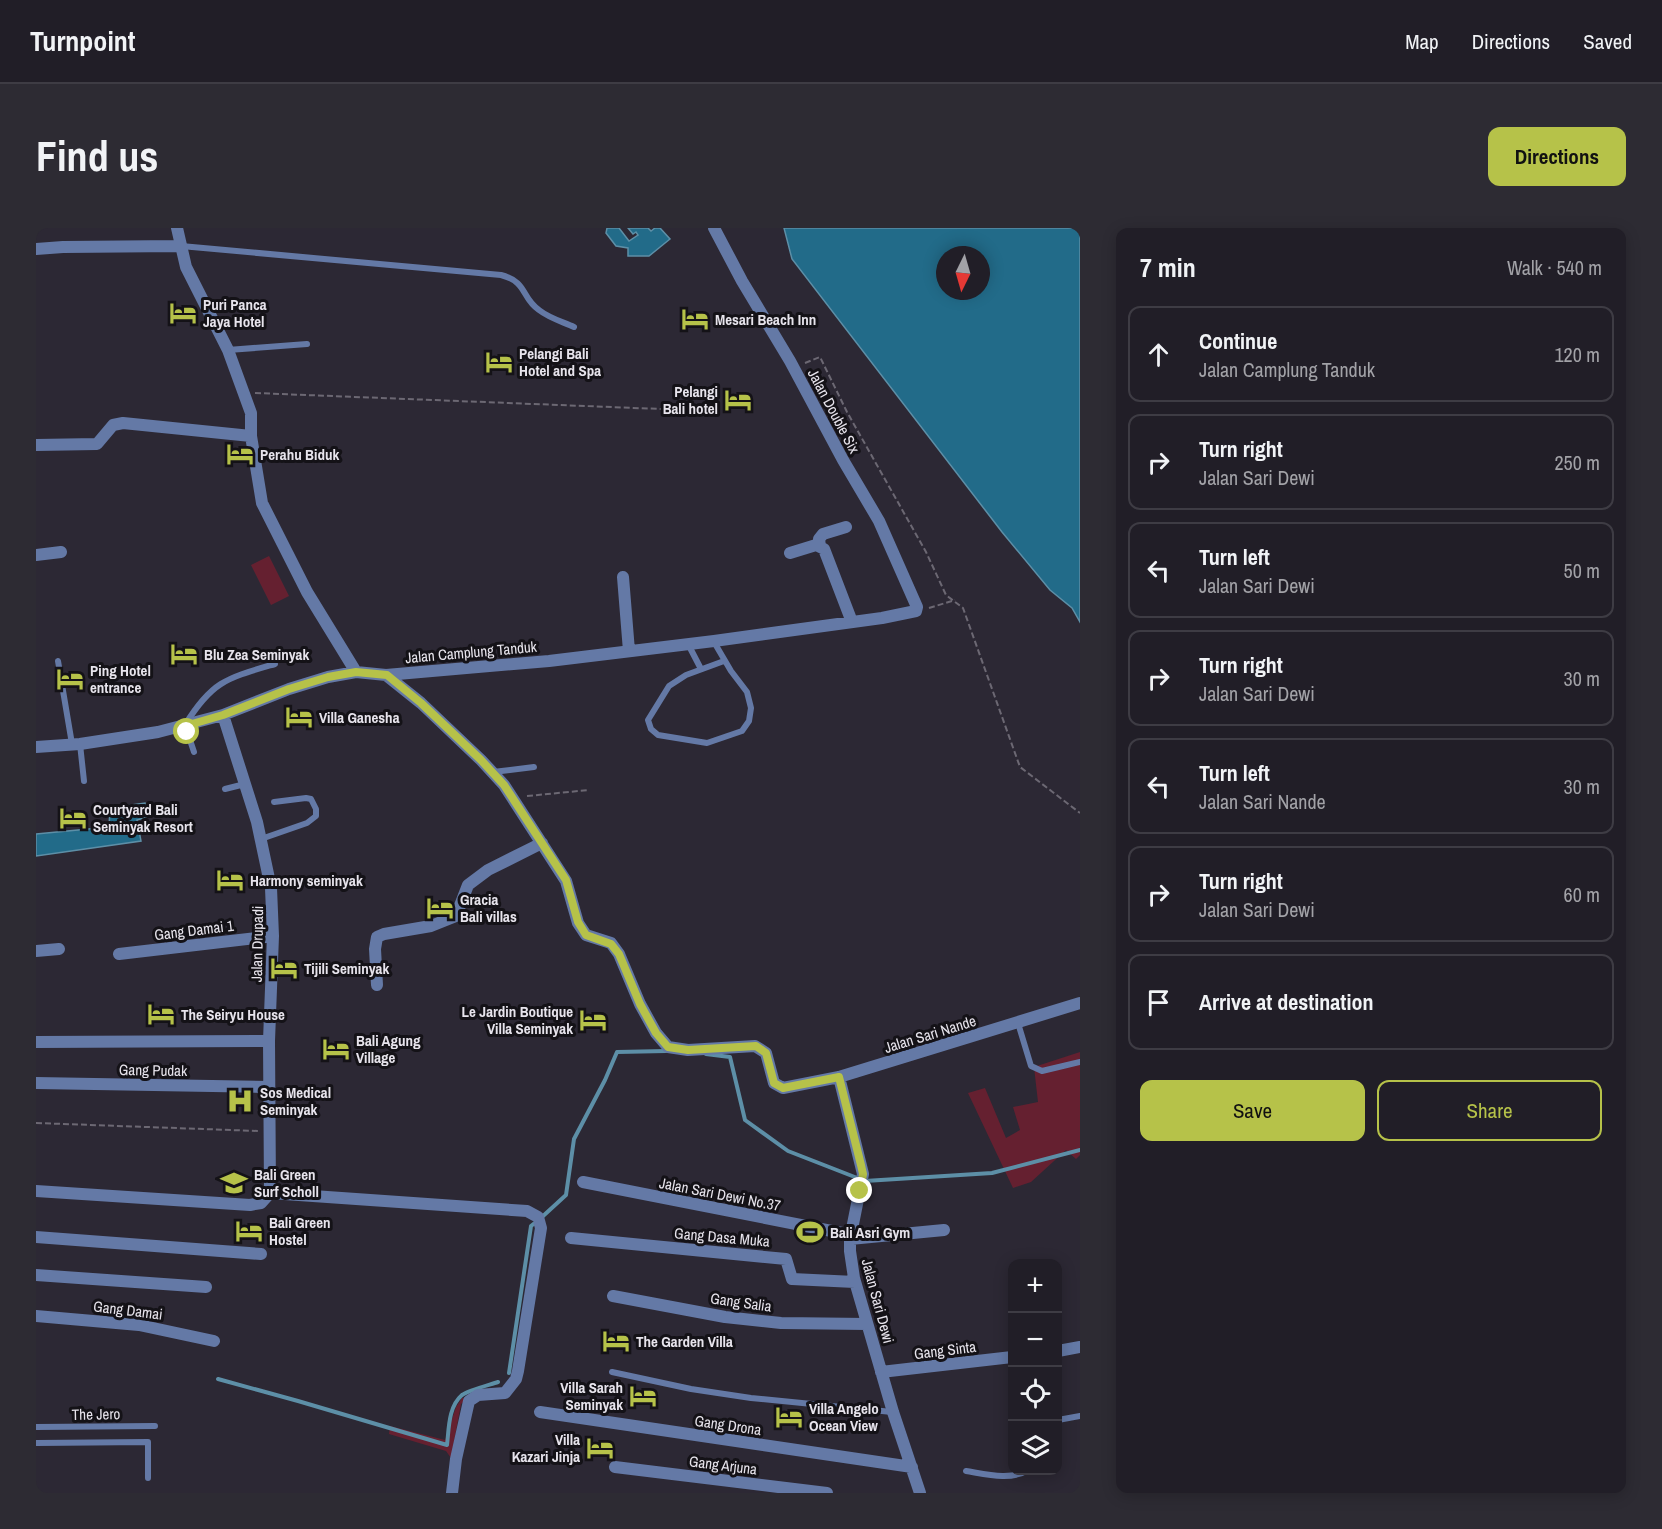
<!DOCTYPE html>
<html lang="en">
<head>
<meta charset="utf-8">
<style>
  body { margin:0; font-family:"Archivo Narrow",sans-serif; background:#2d2b33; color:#f1f3f6 }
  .controls { position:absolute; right:18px; bottom:18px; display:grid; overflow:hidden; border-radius:12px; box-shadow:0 3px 15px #0003 }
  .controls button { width:54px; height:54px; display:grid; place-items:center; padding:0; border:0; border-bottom:2px solid #3e3c44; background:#211e27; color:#f1f3f6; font:30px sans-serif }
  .compass { position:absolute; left:900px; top:18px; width:54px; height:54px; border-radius:50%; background:#211e27; box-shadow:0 3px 15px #0003; rotate:185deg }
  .stop { position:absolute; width:18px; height:18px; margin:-14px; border:4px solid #b6c249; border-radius:50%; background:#fff }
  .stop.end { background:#b6c249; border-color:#fff; box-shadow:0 2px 6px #0008 }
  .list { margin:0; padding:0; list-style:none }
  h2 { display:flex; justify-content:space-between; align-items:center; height:78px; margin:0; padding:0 24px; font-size:26px }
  h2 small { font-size:20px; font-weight:400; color:#a2a2a7 }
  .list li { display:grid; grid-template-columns:39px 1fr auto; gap:18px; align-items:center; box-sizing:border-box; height:96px; margin:0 12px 12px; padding:0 12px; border:2px solid #3e3c44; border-radius:12px }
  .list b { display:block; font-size:22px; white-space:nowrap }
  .list p { margin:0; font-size:20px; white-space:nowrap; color:#a2a2a7 }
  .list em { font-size:20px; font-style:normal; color:#a2a2a7 }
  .actions { display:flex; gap:12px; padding:18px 24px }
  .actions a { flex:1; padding:14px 0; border:2px solid #b6c249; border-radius:12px; text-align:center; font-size:21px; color:#b6c249 }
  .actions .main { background:#b6c249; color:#111 }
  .icon { flex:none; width:33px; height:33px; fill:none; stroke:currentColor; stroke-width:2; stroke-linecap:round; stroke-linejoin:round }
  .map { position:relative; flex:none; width:1044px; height:1265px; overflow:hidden; border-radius:12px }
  header { display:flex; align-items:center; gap:36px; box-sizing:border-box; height:84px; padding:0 30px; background:#211e27; border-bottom:2px solid #3e3c44 }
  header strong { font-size:28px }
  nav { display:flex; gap:33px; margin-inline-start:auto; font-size:21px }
  .intro { display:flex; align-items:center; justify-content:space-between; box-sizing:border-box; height:144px; padding:0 36px }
  h1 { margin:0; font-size:42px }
  .button { padding:15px 27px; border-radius:12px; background:#b6c249; color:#111; font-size:21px; font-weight:700 }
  main { display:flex; gap:36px; padding:0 36px }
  aside { flex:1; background:#211e27; border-radius:12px; box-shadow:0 3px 15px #0003 }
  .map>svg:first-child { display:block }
  .green { fill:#652030 }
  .water { fill:#226b89; stroke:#5d8fa7; stroke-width:1.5; fill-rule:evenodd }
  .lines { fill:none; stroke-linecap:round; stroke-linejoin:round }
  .stream { stroke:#5d8fa7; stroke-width:4 }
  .path { stroke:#6c6873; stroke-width:2; stroke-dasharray:6 3; stroke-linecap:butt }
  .service { stroke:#6479a6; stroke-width:6 }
  .minor { stroke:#6479a6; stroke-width:12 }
  .route { stroke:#b6c249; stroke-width:8 }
  .labels { text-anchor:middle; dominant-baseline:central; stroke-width:6; stroke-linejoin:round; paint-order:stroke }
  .poi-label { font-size:15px; font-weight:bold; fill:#e7e4ec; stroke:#141217; text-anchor:start }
  .street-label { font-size:15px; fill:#e7e4ec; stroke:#141217 }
</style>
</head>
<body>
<header>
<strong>Turnpoint</strong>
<nav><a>Map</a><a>Directions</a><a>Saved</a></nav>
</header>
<div class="intro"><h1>Find us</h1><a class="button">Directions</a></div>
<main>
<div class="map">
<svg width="1044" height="1265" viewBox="0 0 1044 1265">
  <rect width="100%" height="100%" fill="#2c2834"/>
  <path class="green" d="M233 328 253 368 235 377 215 337Z
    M1044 824V927L1040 931 1030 922 995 954 977 960 932 865 949 860 970 910 984 902 977 879 1002 874 998 839Z
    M426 1170H432L425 1176 415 1230 410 1223 353 1206 354 1198 409 1212 420 1179Z"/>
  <path class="water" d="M571 0H583L593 13 602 7 600 4 597 6 592 0H612L615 3 619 0H624L634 11 613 28H592V20L580 18 570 5Z
    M748 0H1044V394L1036 380 1014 362 966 304 756 31ZM909 27H945V63H909Z
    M109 575 111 589 101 592 105 613 0 628V606L73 599 74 580Z"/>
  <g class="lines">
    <path class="stream" d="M670 826 694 829 709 892 752 923 829 953 956 945 1044 922
      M506 989 530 967 538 911 569 852 581 824 630 823
      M473 1145 495 998 500 994
      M182 1151 262 1173 411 1217C413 1201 412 1179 426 1167 433 1162 453 1157 462 1154"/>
    <path class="path" d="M769 135 784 129 811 184 890 324 910 367 927 380 984 539 1044 585
      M219 165 650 182
      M893 380 919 372
      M491 568 553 562
      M0 895 222 903"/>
    <path class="service" d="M145 18 465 47C492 54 485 70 503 82 513 90 527 94 538 99
      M192 122 271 116
      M678 414 695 443 711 464 715 480 713 493 706 503 671 515 622 507 615 501 612 492 633 458 650 447 688 433
      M652 416 665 441
      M22 433 36 516
      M44 516 48 553
      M158 524 149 497C176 453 191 450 239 436
      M457 544 498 539
      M189 561 209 556
      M225 611 271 595 280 588V581L275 571 270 570 238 574
      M982 795 995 838 1006 843 1044 834
      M576 1144 655 1161 715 1170 856 1184
      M1022 1192 1044 1188
      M0 1199 119 1198
      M0 1215 112 1214V1250
      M930 1243C949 1246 975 1253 992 1242"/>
    <path class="minor" d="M141 0 150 39 192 122 215 185V208L226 275 271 364 320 444
      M0 21 27 19 144 18
      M0 217 61 216 77 197 87 195 215 208
      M784 318 783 311 787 306 810 299
      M754 325 780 317 788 321 816 394
      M0 327 25 324
      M587 349 593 423
      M350 447 385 475 445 532 468 557 530 653 542 695 550 707 575 715 583 726 604 776 620 805 632 819 652 822 719 818 730 825 738 855 747 860 803 849 1044 775
      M0 519 44 516 122 504 187 487 253 461 292 449 320 444 350 447 513 433 678 413 846 390 880 383 881 379 843 293 807 232 754 133 706 53 678 0
      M0 723 23 721
      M83 726 237 708
      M341 757 339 721 341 709 348 706 395 698 420 688 432 657 452 642 506 615
      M0 814 233 813
      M803 849 827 946 814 1011V1023L818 1050 857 1184 884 1265
      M0 855 233 859
      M547 954 816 1007
      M0 963 214 977 225 975 234 965 233 813 237 708 235 660 221 594 187 487
      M234 965 491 983 502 989 505 1000 482 1143 480 1151 469 1165 442 1167 433 1173 420 1231 416 1265
      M0 1009 225 1026
      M535 1010 750 1031 756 1051 819 1054
      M814 1011 908 1002
      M0 1047 170 1059
      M577 1068 689 1089 745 1095 831 1096
      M0 1088 103 1097 178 1113
      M1022 1123 1044 1119
      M845 1144 976 1129
      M504 1184 876 1239
      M579 1239 791 1265"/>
  </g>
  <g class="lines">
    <path class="route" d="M151 504 149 498 187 487 253 461 292 449 320 444 351 447 385 475 445 532 468 557 530 652 542 694 550 707 575 716 583 726 604 776 620 805 632 819 652 822 720 818 730 825 738 855 747 860 803 849 825 937 827 946 824 963"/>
  </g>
  <defs>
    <symbol id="hotel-bare" viewBox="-9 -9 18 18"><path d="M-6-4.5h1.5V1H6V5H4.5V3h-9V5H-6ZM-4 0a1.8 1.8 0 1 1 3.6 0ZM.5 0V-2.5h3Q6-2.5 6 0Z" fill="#b6c249" stroke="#141217" stroke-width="2.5" paint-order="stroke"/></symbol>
    <symbol id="hospital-bare" viewBox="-9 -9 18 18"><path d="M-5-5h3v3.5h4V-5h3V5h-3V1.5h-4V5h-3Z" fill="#b6c249" stroke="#141217" stroke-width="2.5" paint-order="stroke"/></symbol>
    <symbol id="school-bare" viewBox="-9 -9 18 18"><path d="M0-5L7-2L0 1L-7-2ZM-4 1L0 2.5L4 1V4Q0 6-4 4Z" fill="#b6c249" stroke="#141217" stroke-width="2.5" paint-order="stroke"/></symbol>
    <symbol id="stadium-bare" viewBox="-9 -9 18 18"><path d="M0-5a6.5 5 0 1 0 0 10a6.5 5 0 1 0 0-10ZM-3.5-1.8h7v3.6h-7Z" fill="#b6c249" stroke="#141217" stroke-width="2.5" paint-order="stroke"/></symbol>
  </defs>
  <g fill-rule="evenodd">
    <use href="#hotel-bare" x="128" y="66" width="38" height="38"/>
    <use href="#hotel-bare" x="640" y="72" width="38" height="38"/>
    <use href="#hotel-bare" x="444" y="115" width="38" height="38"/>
    <use href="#hotel-bare" x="683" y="153" width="38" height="38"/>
    <use href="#hotel-bare" x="185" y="207" width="38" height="38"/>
    <use href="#hotel-bare" x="129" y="407" width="38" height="38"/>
    <use href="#hotel-bare" x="15" y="432" width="38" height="38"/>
    <use href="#hotel-bare" x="244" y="470" width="38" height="38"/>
    <use href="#hotel-bare" x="18" y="571" width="38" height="38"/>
    <use href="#hotel-bare" x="175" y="633" width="38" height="38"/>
    <use href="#hotel-bare" x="385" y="661" width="38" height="38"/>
    <use href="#hotel-bare" x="229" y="721" width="38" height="38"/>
    <use href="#hotel-bare" x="106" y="767" width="38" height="38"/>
    <use href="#hotel-bare" x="538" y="773" width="38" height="38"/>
    <use href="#hotel-bare" x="281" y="802" width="38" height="38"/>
    <use href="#hospital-bare" x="185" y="854" width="38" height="38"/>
    <use href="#school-bare" x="179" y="936" width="38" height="38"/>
    <use href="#hotel-bare" x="194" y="984" width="38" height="38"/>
    <use href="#stadium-bare" x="755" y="985" width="38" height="38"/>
    <use href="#hotel-bare" x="561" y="1094" width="38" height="38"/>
    <use href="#hotel-bare" x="588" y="1149" width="38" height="38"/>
    <use href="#hotel-bare" x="734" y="1170" width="38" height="38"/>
    <use href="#hotel-bare" x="545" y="1201" width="38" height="38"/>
  </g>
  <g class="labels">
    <g class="poi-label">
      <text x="167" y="76">Puri Panca<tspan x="167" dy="17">Jaya Hotel</tspan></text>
      <text x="679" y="91">Mesari Beach Inn</text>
      <text x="483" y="125">Pelangi Bali<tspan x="483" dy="17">Hotel and Spa</tspan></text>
      <text x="682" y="163" text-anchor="end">Pelangi<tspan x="682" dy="17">Bali hotel</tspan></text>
      <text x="224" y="226">Perahu Biduk</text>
      <text x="168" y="426">Blu Zea Seminyak</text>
      <text x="54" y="442">Ping Hotel<tspan x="54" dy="17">entrance</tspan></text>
      <text x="283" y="489">Villa Ganesha</text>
      <text x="57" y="581">Courtyard Bali<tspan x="57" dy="17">Seminyak Resort</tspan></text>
      <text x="214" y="652">Harmony seminyak</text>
      <text x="424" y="671">Gracia<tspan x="424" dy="17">Bali villas</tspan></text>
      <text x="268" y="740">Tijili Seminyak</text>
      <text x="537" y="783" text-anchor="end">Le Jardin Boutique<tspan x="537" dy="17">Villa Seminyak</tspan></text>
      <text x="145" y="786">The Seiryu House</text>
      <text x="320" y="812">Bali Agung<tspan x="320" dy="17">Village</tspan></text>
      <text x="224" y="864">Sos Medical<tspan x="224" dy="17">Seminyak</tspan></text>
      <text x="218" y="946">Bali Green<tspan x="218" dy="17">Surf Scholl</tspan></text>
      <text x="233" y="994">Bali Green<tspan x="233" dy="17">Hostel</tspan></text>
      <text x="794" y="1004">Bali Asri Gym</text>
      <text x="600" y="1113">The Garden Villa</text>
      <text x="587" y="1159" text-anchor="end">Villa Sarah<tspan x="587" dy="17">Seminyak</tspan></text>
      <text x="773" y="1180">Villa Angelo<tspan x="773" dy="17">Ocean View</tspan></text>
      <text x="544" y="1211" text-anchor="end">Villa<tspan x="544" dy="17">Kazari Jinja</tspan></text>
    </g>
    <g class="street-label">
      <text transform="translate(798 183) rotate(62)">Jalan Double Six</text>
      <text transform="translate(435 424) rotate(-5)">Jalan Camplung Tanduk</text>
      <text transform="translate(158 702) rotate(-7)">Gang Damai 1</text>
      <text transform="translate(221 716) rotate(-89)">Jalan Drupadi</text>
      <text transform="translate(894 806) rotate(-17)">Jalan Sari Nande</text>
      <text transform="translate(117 842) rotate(1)">Gang Pudak</text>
      <text transform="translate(684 966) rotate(11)">Jalan Sari Dewi No.37</text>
      <text transform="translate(686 1009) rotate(5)">Gang Dasa Muka</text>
      <text transform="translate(842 1073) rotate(75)">Jalan Sari Dewi</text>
      <text transform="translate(705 1074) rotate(8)">Gang Salia</text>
      <text transform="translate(92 1082) rotate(7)">Gang Damai</text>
      <text transform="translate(909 1122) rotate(-7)">Gang Sinta</text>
      <text transform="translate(60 1186) rotate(-1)">The Jero</text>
      <text transform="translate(692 1197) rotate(8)">Gang Drona</text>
      <text transform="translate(687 1237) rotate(7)">Gang Arjuna</text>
    </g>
  </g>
</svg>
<div class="controls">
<button>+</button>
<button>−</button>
<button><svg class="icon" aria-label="locate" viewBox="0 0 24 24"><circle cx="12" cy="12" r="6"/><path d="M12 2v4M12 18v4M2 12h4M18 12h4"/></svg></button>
<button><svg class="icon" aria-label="layers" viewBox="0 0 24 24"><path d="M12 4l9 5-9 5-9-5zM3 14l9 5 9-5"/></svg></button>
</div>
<svg class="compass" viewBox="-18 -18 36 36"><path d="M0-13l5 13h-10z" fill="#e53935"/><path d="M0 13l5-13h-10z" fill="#a2a2a7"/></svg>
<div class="stop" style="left:151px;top:504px"></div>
<div class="stop end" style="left:824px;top:963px"></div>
</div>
<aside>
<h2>7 min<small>Walk · 540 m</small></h2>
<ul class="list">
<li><svg class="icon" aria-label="ahead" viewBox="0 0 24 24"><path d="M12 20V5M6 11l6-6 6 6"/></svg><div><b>Continue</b><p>Jalan Camplung Tanduk</p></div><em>120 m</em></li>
<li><svg class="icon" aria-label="right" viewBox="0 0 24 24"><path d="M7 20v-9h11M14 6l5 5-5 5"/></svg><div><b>Turn right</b><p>Jalan Sari Dewi</p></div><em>250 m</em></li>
<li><svg class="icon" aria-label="left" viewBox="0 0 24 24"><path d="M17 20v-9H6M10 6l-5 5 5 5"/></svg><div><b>Turn left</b><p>Jalan Sari Dewi</p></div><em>50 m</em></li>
<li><svg class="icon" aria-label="right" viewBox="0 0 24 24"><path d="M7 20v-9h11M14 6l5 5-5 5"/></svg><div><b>Turn right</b><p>Jalan Sari Dewi</p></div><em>30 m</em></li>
<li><svg class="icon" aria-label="left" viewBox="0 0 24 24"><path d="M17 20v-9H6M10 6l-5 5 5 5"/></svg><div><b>Turn left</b><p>Jalan Sari Nande</p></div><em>30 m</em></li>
<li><svg class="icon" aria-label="right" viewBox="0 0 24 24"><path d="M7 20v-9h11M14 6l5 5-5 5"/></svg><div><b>Turn right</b><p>Jalan Sari Dewi</p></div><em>60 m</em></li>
<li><svg class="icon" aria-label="arrive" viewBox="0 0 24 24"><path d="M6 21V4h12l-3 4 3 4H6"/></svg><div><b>Arrive at destination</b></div></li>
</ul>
<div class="actions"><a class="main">Save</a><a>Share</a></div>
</aside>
</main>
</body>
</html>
